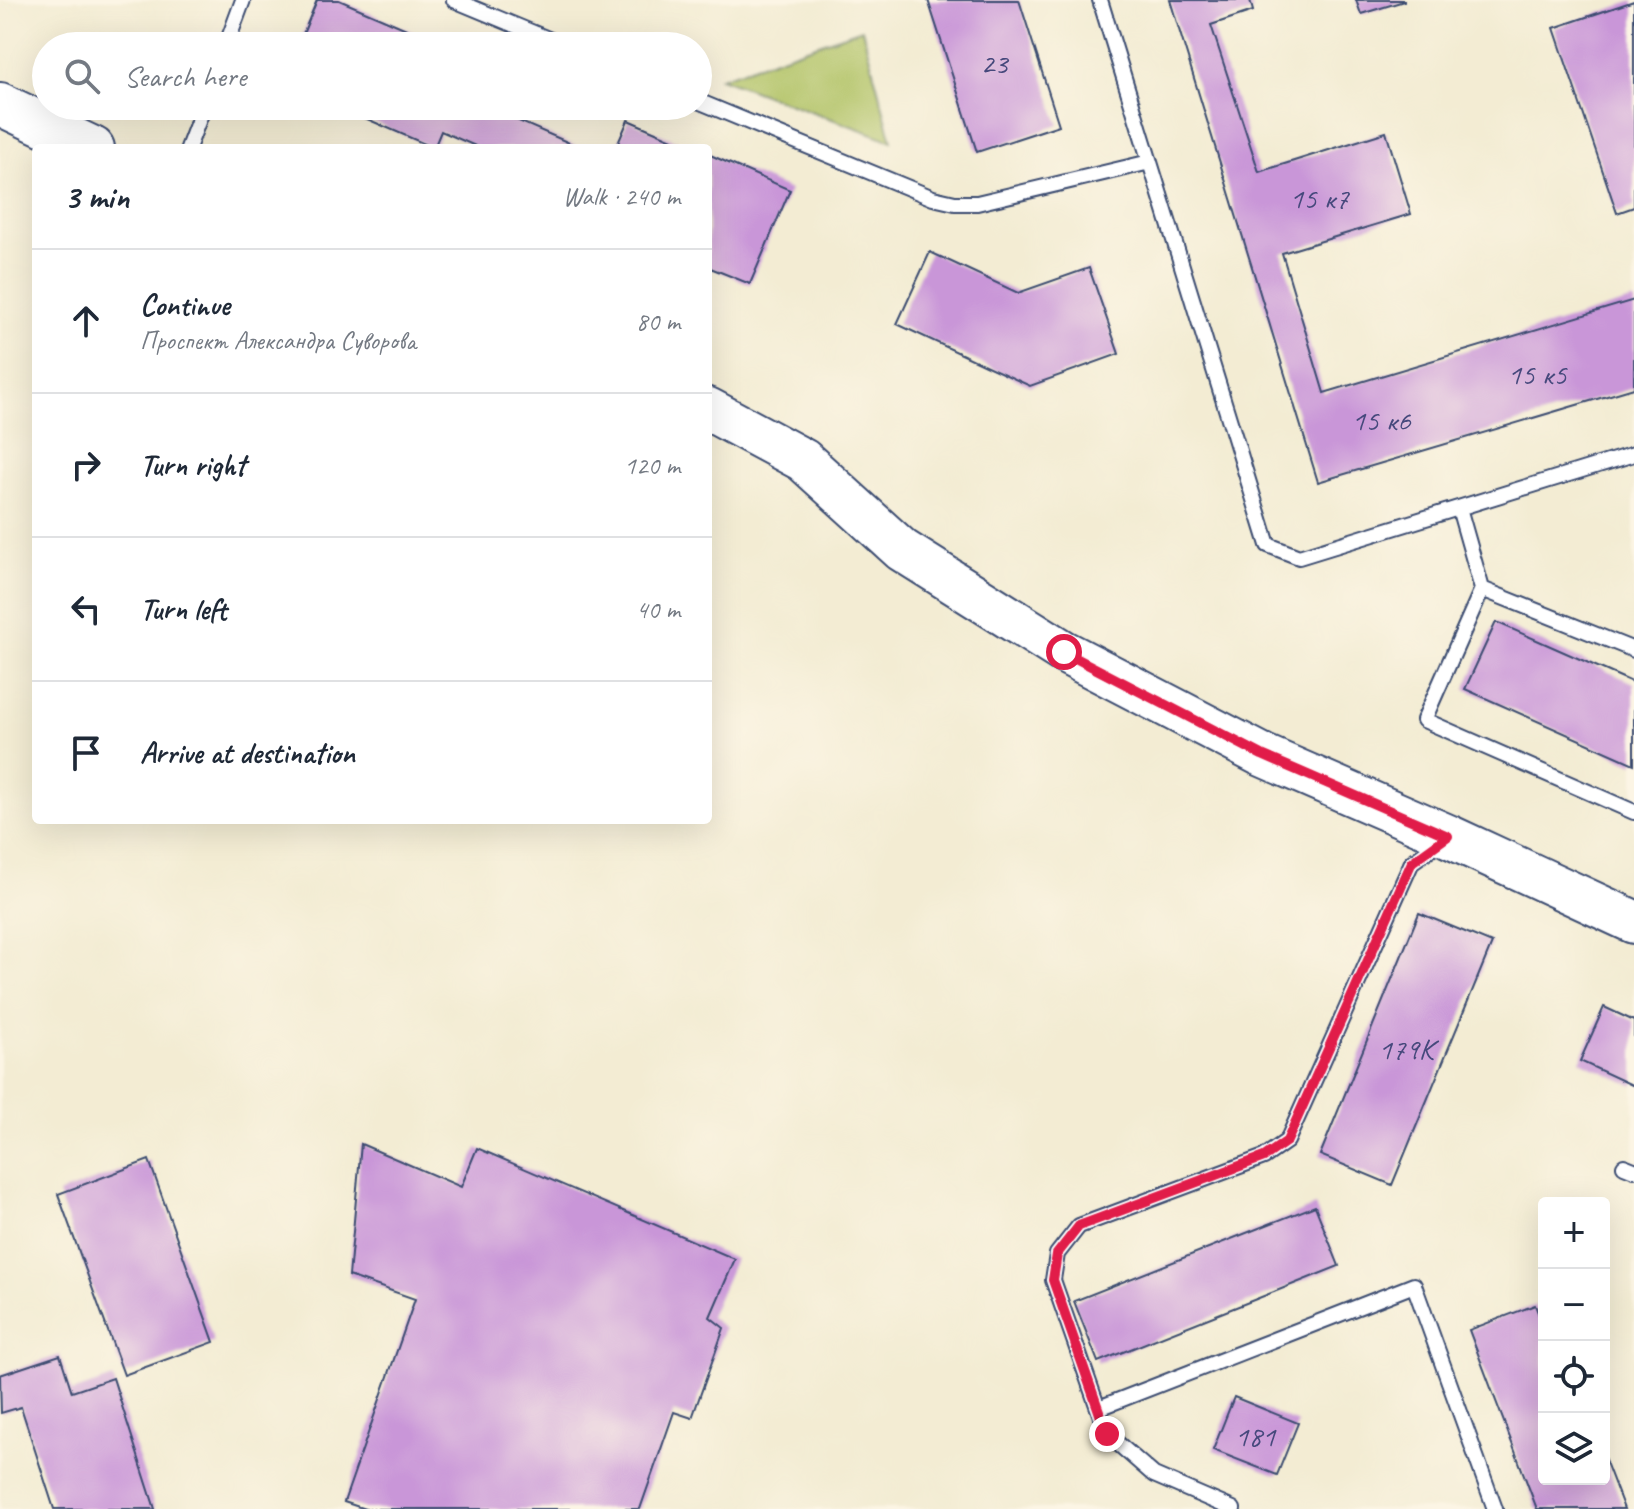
<!DOCTYPE html>
<html lang="en">
<head>
<meta charset="utf-8">
<style>
  body { margin:0; font-family:Caveat,sans-serif; background:#f6f6f7; color:#1f2937 }
  .controls { position:absolute; right:24px; bottom:24px; display:grid; overflow:hidden; border-radius:8px; box-shadow:0 8px 32px #0002 }
  .controls button { width:72px; height:72px; display:grid; place-items:center; padding:0; border:0; border-bottom:2px solid #e0e1e3; background:#fff; color:#1f2937; font:40px sans-serif }
  .stop { position:absolute; width:24px; height:24px; margin:-18px; border:6px solid #e11d48; border-radius:50%; background:#fff }
  .stop.end { background:#e11d48; border-color:#fff; box-shadow:0 2px 8px #0008 }
  .list { margin:0; padding:0; list-style:none }
  h2 { display:flex; justify-content:space-between; align-items:center; height:104px; margin:0; padding:0 32px; font-size:34px }
  h2 small { font-size:26px; font-weight:400; color:#747a83 }
  .list li { display:grid; grid-template-columns:52px 1fr auto; gap:24px; align-items:center; box-sizing:border-box; height:144px; padding:0 32px; border-top:2px solid #e0e1e3 }
  .list b { display:block; font-size:30px; white-space:nowrap }
  .list p { margin:0; font-size:26px; white-space:nowrap; color:#747a83 }
  .list em { font-size:26px; font-style:normal; color:#747a83 }
  .icon { flex:none; width:44px; height:44px; fill:none; stroke:currentColor; stroke-width:2; stroke-linecap:round; stroke-linejoin:round }
  .map { position:relative; flex:none; width:1634px; height:1509px; overflow:hidden }
  .search { position:absolute; background:#fff; box-shadow:0 8px 32px #0002; left:32px; top:32px; width:680px; height:88px; display:flex; align-items:center; gap:20px; box-sizing:border-box; padding:0 28px; border-radius:44px; color:#747a83; font-size:30px }
  .panel { position:absolute; background:#fff; box-shadow:0 8px 32px #0002; left:32px; top:144px; width:680px; height:680px; border-radius:8px }
  .map>svg:first-child { display:block }
  .green { fill:#b0c265; stroke:#667862; stroke-width:2 }
  .building { fill:#c996d8 }
  .lines { fill:none; stroke-linecap:round; stroke-linejoin:round }
  .lane-casing { stroke:#3b4b70; stroke-width:18 }
  .secondary-casing { stroke:#3b4b70; stroke-width:46 }
  .lane { stroke:#fff; stroke-width:14 }
  .secondary { stroke:#fff; stroke-width:42 }
  .route { stroke:#e11d48; stroke-width:10 }
  .labels { text-anchor:middle; dominant-baseline:central; stroke-width:6; stroke-linejoin:round; paint-order:stroke }
  .number-label { font-size:30px; fill:#46497c }
</style>
</head>
<body>
<div class="map">
<svg width="1634" height="1509" viewBox="0 0 1634 1509">
  <rect width="100%" height="100%" fill="#fcf5e5"/>
  <filter id="ink" filterUnits="userSpaceOnUse"><feTurbulence type="fractalNoise" baseFrequency=".0125" numOctaves="2"/><feDisplacementMap in="SourceGraphic" scale="16" xChannelSelector="R" yChannelSelector="G"/><feConvolveMatrix kernelMatrix="1 2 1 2 8 2 1 2 1" color-interpolation-filters="sRGB"/></filter>
  <filter id="wash" filterUnits="userSpaceOnUse"><feTurbulence type="fractalNoise" baseFrequency=".006" numOctaves="4" result="noise"/><feDisplacementMap in="SourceGraphic" scale="32" xChannelSelector="R" yChannelSelector="G"/><feGaussianBlur stdDeviation="1.8" result="paint"/><feColorMatrix in="noise" values="0 0 0 0 0 0 0 0 0 0 0 0 0 0 0 0 0 1.4 0 .05"/><feComposite in="paint" operator="in"/></filter>
  <g filter="url(#wash)">
    <rect width="100%" height="100%" fill="#f3ecd3"/>
    <path class="green" d="M862 29 892 141 720 78Z"/>
    <g id="blocks">
      <path class="building" d="M317 0H339L446 46H298Z
        M928 0H1019L1059 125 977 152Z
        M1170 0H1250L1253 11 1211 25 1259 172 1386 132 1411 214 1282 253 1324 393 1634 300V388L1318 482Z
        M1356 0H1404V1L1361 14Z
        M1634 1V207L1617 213 1554 28Z
        M337 106H484L581 148H480L441 131 434 148Z
        M628 120 693 148H616Z
        M708 154 790 190 750 284 708 267Z
        M930 252 1018 293 1089 268 1119 354 1030 386 897 324Z
        M1496 622 1634 683V764L1465 689Z
        M1419 913 1492 943 1392 1185 1320 1155Z
        M1604 1007 1634 1021V1086L1580 1061Z
        M361 1144 461 1187 477 1148 735 1259 710 1317 724 1328 692 1418 674 1412 640 1509H365L344 1502 415 1299 349 1276Z
        M149 1160 214 1342 124 1375 58 1194Z
        M1315 1206 1339 1266 1098 1362 1074 1301Z
        M1535 1305 1544 1328V1479H1604V1457L1624 1509H1537L1469 1330Z
        M60 1355 72 1392 113 1378 155 1509H54L21 1407 1 1413 0 1375Z
        M1234 1397 1298 1423 1277 1475 1213 1450Z"/>
    </g>
  </g>
  <g filter="url(#ink)">
    <use href="#blocks" fill-opacity="0" stroke="#3b4b70" stroke-width="2"/>
    <g class="lines">
      <defs>
        <path id="lane" d="M454 0 565 46
          M1100 0 1268 545 1299 557 1634 454
          M226 46 243 0
          M698 101 933 198 955 203H977L1150 162
          M188 148 204 106
          M1459 508 1482 589
          M1634 650 1482 589 1424 720 1634 812
          M1624 1166 1634 1170
          M1099 1408 1414 1285 1495 1509
          M1233 1509 1154 1475 1107 1434 1053 1280 1057 1254 1079 1226 1264 1157 1287 1141 1412 862 1444 839"/>
        <path id="secondary" d="M0 104 93 148
          M708 409 803 460 902 550 1064 652 1262 755 1448 836 1634 922"/>
      </defs>
      <use href="#lane" class="lane-casing"/>
      <use href="#secondary" class="secondary-casing"/>
      <use href="#lane" class="lane"/>
      <use href="#secondary" class="secondary"/>
    </g>
  </g>
  <g class="lines" filter="url(#ink)">
    <path class="route" d="M1064 652 1262 755 1448 836 1412 862 1287 1141 1264 1157 1079 1226 1057 1254 1053 1280 1107 1434"/>
  </g>
  <g class="labels">
    <g class="number-label">
      <text x="994" y="63">23</text>
      <text x="1319" y="198">15 к7</text>
      <text x="1537" y="374">15 к5</text>
      <text x="1381" y="420">15 к6</text>
      <text x="1406" y="1049">179К</text>
      <text x="1255" y="1436">181</text>
    </g>
  </g>
</svg>
<div class="controls">
<button>+</button>
<button>−</button>
<button><svg class="icon" aria-label="locate" viewBox="0 0 24 24"><circle cx="12" cy="12" r="6"/><path d="M12 2v4M12 18v4M2 12h4M18 12h4"/></svg></button>
<button><svg class="icon" aria-label="layers" viewBox="0 0 24 24"><path d="M12 4l9 5-9 5-9-5zM3 14l9 5 9-5"/></svg></button>
</div>
<div class="stop" style="left:1064px;top:652px"></div>
<div class="stop end" style="left:1107px;top:1434px"></div>
<div class="search"><svg class="icon" aria-label="search" viewBox="0 0 24 24"><circle cx="10" cy="10" r="6"/><path d="M15 15l6 6"/></svg>Search here</div>
<section class="panel">
<h2>3 min<small>Walk · 240 m</small></h2>
<ul class="list">
<li><svg class="icon" aria-label="ahead" viewBox="0 0 24 24"><path d="M12 20V5M6 11l6-6 6 6"/></svg><div><b>Continue</b><p>Проспект Александра Суворова</p></div><em>80 m</em></li>
<li><svg class="icon" aria-label="right" viewBox="0 0 24 24"><path d="M7 20v-9h11M14 6l5 5-5 5"/></svg><div><b>Turn right</b></div><em>120 m</em></li>
<li><svg class="icon" aria-label="left" viewBox="0 0 24 24"><path d="M17 20v-9H6M10 6l-5 5 5 5"/></svg><div><b>Turn left</b></div><em>40 m</em></li>
<li><svg class="icon" aria-label="arrive" viewBox="0 0 24 24"><path d="M6 21V4h12l-3 4 3 4H6"/></svg><div><b>Arrive at destination</b></div></li>
</ul>
</section>
</div>
</body>
</html>
